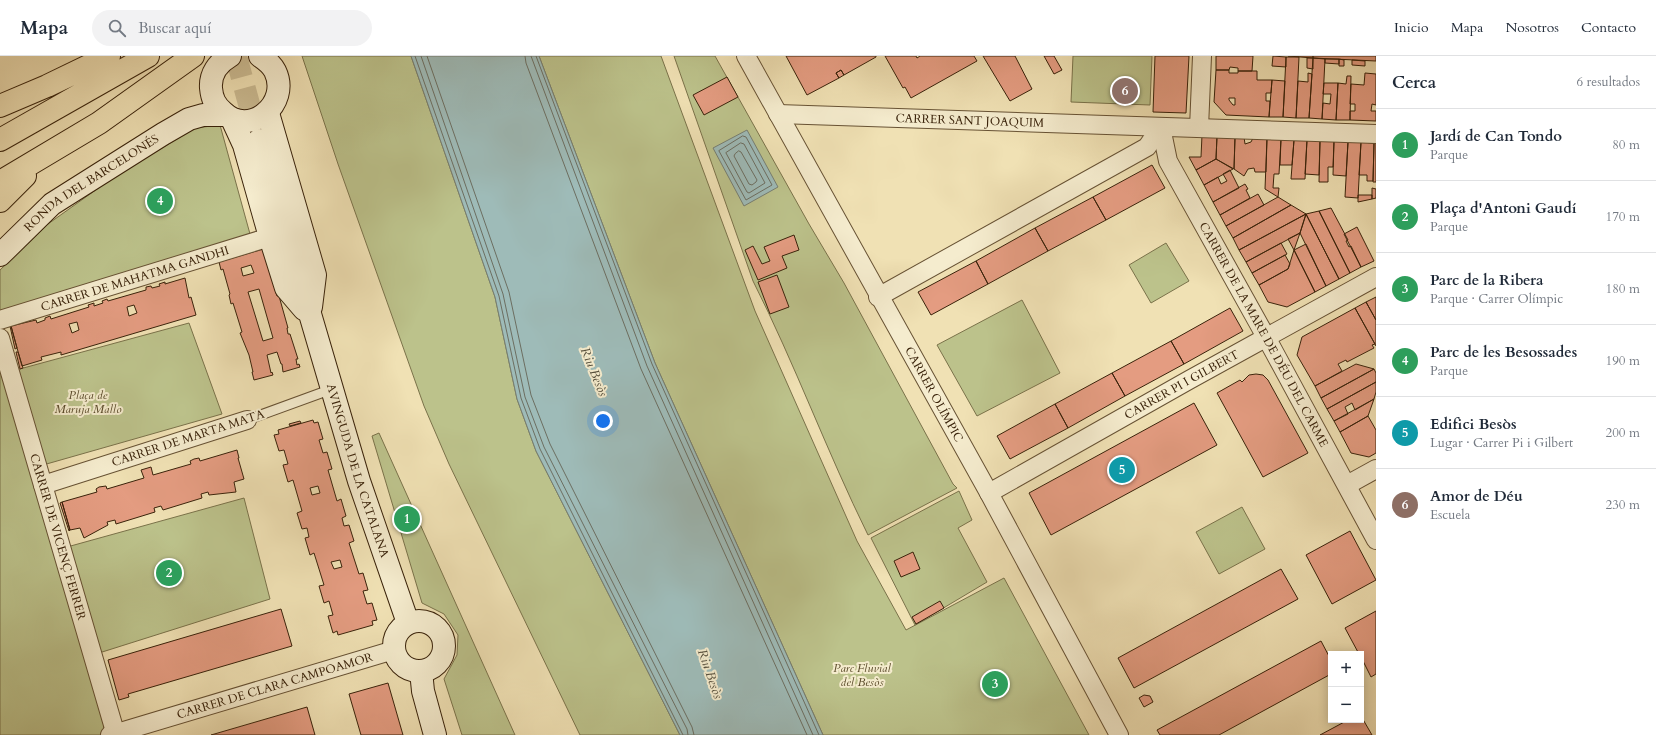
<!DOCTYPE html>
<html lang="es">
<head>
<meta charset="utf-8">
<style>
  body { margin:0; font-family:Cardo,serif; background:#f2f2f3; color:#1f2937 }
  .controls { position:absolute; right:12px; bottom:12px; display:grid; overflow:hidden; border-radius:0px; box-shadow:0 2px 10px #0003 }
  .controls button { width:36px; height:36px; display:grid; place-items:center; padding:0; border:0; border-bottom:1px solid #e0e1e3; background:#fff; color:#1f2937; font:20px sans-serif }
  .you { position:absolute; left:603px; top:365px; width:14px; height:14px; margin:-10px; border:3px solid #fff; border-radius:50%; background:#1a73e8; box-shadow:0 0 0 6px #1a73e833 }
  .badge { display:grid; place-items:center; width:26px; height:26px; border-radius:50%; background:#1a73e8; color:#fff; font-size:13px; font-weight:700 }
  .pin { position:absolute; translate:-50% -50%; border:2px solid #fff; box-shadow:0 1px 4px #0006 }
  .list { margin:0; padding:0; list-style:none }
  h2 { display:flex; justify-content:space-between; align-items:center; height:52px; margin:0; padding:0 16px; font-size:17px }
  h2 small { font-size:13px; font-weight:400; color:#747a83 }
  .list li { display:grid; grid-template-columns:26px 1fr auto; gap:12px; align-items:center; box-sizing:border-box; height:72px; padding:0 16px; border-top:1px solid #e0e1e3 }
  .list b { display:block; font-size:15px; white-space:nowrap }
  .list p { margin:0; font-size:13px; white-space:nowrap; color:#747a83 }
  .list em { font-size:13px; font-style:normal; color:#747a83 }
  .icon { flex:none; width:22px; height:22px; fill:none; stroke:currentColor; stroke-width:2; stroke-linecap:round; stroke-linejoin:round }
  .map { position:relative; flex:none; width:1376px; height:679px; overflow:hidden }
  header { display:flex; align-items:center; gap:24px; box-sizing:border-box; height:56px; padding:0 20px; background:#fff; border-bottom:1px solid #e0e1e3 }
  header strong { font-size:19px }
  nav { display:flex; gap:22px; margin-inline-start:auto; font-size:14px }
  .search { width:280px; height:36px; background:#f2f2f3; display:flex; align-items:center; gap:10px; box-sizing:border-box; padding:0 14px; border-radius:22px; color:#747a83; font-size:15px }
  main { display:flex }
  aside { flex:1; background:#fff }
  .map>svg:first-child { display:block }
  .green { fill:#bcc28b; stroke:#7a724a }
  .water { fill:#9ebbb8; stroke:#767e72 }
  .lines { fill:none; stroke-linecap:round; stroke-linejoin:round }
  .shore { stroke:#6c6e61; stroke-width:1 }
  .building { fill:#e49c81; stroke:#39220a; fill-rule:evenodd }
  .secondary-tunnel { stroke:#cbbb92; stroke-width:22; stroke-dasharray:22 11; stroke-linecap:butt }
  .lane-casing { stroke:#675234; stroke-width:11 }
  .street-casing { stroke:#675234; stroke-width:20 }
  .secondary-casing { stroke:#39220a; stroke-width:24 }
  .highway-casing { stroke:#39220a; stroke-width:24 }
  .lane { stroke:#f5ecce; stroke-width:9 }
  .street { stroke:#f5ecce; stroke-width:18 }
  .secondary { stroke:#f5ecce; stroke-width:22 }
  .highway { stroke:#f0e1b4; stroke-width:22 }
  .labels { text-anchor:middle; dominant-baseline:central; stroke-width:4; stroke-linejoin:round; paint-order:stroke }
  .street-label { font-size:12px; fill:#39220a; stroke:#f5ecce }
  .park-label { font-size:12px; font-style:italic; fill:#5a4a2a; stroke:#f5ecce }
  .water-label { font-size:13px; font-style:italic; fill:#57503e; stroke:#f5ecce }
</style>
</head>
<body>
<header>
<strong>Mapa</strong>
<div class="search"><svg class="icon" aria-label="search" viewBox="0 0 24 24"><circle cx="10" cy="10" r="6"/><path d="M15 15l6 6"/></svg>Buscar aquí</div>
<nav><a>Inicio</a><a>Mapa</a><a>Nosotros</a><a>Contacto</a></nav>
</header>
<main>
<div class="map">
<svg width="1376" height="679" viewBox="0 0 1376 679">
  <rect width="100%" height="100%" fill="#f0e1b4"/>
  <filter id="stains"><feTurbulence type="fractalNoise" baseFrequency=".005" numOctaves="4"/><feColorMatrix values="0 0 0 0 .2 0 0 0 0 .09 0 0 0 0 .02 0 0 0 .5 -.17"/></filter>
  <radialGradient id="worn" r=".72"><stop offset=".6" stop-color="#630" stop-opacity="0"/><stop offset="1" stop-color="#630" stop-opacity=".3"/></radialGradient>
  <path class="green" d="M302 0H411L495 241 517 343 536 395 680 679H580L449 408 424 350 338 108Z
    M539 0H661L755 255 857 485 906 574 1004 522 1089 679H823L655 307Z
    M674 0H715L809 168 844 227 953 428 957 432 868 479C827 396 795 308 753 225Z
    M1073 0H1152L1150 49 1071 46Z
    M220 69 250 178 0 264V214L48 168 111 123 195 72Z
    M1166 187 1189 225 1151 247 1129 209Z
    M1022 244 1060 317 977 360 937 289Z
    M189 267 222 358 43 409 16 314Z
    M0 309 99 649 106 679H0Z
    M379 377 515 679H462L444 623 457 599 458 579 444 558 422 547 372 380Z
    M959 435 972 464 958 472 987 526 915 569 871 482Z
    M244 442 270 543 99 597 67 491Z
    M1242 451 1265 493 1219 518 1196 476Z"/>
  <path class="water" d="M411 0H539L655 307 823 679H680L536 395 517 343 495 241Z
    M747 74 778 131 744 150 713 92Z"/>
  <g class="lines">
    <path class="shore" d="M415 0 499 240 521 342 540 393 683 679
      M421 0 503 238 525 341 544 391 687 673 688 679
      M427 0 509 236 531 339 550 388 692 671 694 679
      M525 0 526 7 641 313 807 679
      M531 0 647 310 813 679
      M536 0 652 308 819 679
      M743 80 746 81 772 129 746 144 719 95Z
      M741 87 744 88 765 127 749 137 747 136 726 97Z
      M739 95 741 96 757 124 756 126 752 129 749 128 734 100 735 98Z"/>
  </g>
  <path class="building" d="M786 0H876V1L844 19 841 14 836 17 839 22 807 39Z
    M885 0H916L917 2 920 0H974L977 5 911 42 905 31 903 32Z
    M983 0H1015L1032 33 1010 45Z
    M1044 0H1054L1062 14 1054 18Z
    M1155 0H1189L1186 57 1153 56Z
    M1216 0H1253L1252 15H1238V12L1230 11 1229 14H1216Z
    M1273 0 1286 1V11L1272 10Z
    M1288 0H1313V2Z
    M1313 0H1376V5L1313 2Z
    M1286 1H1299L1296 62 1283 61Z
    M1307 2H1313V13L1307 12Z
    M1313 2 1325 3 1322 63 1309 62Z
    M1325 3H1339V8L1325 7Z
    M1339 3 1344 4V10H1339Z
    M1352 4 1365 5V10L1352 9Z
    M841 14 844 19 839 22 836 17Z
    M1216 14H1229V17H1238V15H1257V24H1272L1271 37H1266V45H1270L1269 61 1226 59 1214 46ZM1229 42H1235V49H1233L1229 44Z
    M1308 17 1312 18 1309 62H1296L1298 25 1308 26Z
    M1365 17 1376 18V49L1372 48 1371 55H1376V65L1350 64V55H1355V48H1350L1351 28 1364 29Z
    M1347 20H1351L1350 64H1336L1338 27 1346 28Z
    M727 21 738 41 704 59 693 39Z
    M1272 24 1285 25 1283 61H1269Z
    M1324 27H1338L1336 64 1322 63 1323 47 1330 48 1331 38H1323Z
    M1202 79 1217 80 1216 103 1196 114 1189 101H1201Z
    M1217 80 1235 81 1234 113 1216 103Z
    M1235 81H1244L1245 88 1251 86 1253 82H1267L1266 116H1255L1254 112 1248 113 1244 120 1234 113Z
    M1267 82 1281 83 1279 118H1274L1273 132H1279L1278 141 1265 133Z
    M1281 83 1294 84 1292 109H1280Z
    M1294 84H1307L1305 123H1291Z
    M1307 84 1320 85 1319 119 1305 118Z
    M1320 85H1334L1333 111H1328V126H1319Z
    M1334 85 1348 86 1346 120 1333 119Z
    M1348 86H1361L1358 142 1345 141Z
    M1361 86 1374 87 1373 125H1367V119H1359Z
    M1374 87H1376V126H1373Z
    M1216 103 1233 113 1204 129 1196 114Z
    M1152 109 1165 132 1106 164 1093 141Z
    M1230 114 1239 132 1213 146 1204 129 1218 121 1221 128 1227 125 1223 118Z
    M1245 128 1248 133 1246 134 1250 142 1220 159 1213 146Z
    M1372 132 1376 133V142L1372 143Z
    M1258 138 1264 149 1226 170 1220 159Z
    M1358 139H1372V143L1358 146Z
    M1093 141 1106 164 1048 195 1035 172Z
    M1278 141 1291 149 1233 182 1226 170Z
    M1291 149 1306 158 1239 194 1233 182Z
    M1331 152 1348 184 1346 185 1349 191 1351 190 1361 211 1350 217 1319 155Z
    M1319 155 1350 217 1339 223 1306 158Z
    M1306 158 1300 177 1246 206 1239 194Z
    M1306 158 1339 223 1326 230 1300 177Z
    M1357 171 1374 205 1361 211 1344 178Z
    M1035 172 1048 195 988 228 976 205Z
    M1300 177 1294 194 1288 183Z
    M794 179 799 194 782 200 787 212 758 224 745 194 753 190 762 208 770 205 764 191Z
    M1281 187 1287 198 1252 217 1246 206Z
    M1306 188 1326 230 1315 236 1294 194Z
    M263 193 277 240H279L288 272H287L288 278H290L298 303H296L297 309 299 308 300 311 283 316 282 308H281L277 296 267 299 271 317 272 316 273 319 254 324 252 316H253L249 299 240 277 242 276 233 247 231 248 229 239 230 238 223 213 221 214 219 206ZM251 209 254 217 243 220 241 212ZM259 233 273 282 263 285 248 236Z
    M1294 194 1315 236 1287 251 1268 246 1259 229 1288 213Z
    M1285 199 1290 208 1288 213 1259 229 1252 217Z
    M976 205 988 228 931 259 918 236Z
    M777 219 789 251 770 258 758 226Z
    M185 222 189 242 191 241 196 259 61 299V296L41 301 42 304 22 310 11 270 36 264 37 267 45 264V262L50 260 51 263 89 251 88 249 94 247V250L103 247 102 245 107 243 108 245 146 234V231L151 230 152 232 160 230 159 228 165 226V228ZM134 249 137 257 129 260 127 251ZM77 266 79 274 72 277 69 268Z
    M1376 241V264L1366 246Z
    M1366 246 1376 264V290L1355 252Z
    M1230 252 1243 275 1184 308 1171 285Z
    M1355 252 1375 288 1372 289 1374 292 1347 306 1346 304 1338 308 1342 315 1315 330 1297 299 1302 281Z
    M10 270H11L17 292 15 293Z
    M1171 285 1184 308 1125 340 1112 317Z
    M16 296H18L23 312 20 313Z
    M1356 308 1374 313 1321 342 1315 330Z
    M1374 313 1376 317V326L1327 353 1321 342Z
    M1112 317 1125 340 1068 372 1055 348Z
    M1256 318 1263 319 1268 324 1308 397 1263 421 1217 337 1240 324 1242 326 1249 319Z
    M1376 326V336L1374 343 1355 354 1352 347 1345 351 1348 358 1334 365 1327 353Z
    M1374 343 1368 360 1340 376 1334 365Z
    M1194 347 1217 389 1051 479 1029 437Z
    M1055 348 1068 372 1010 403 997 380Z
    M1368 360 1376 374V397L1369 401 1351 397 1340 376Z
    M313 364 314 367 318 366 323 383 319 384 323 397 327 396 332 413 328 414 337 445 341 443 346 460 342 462 344 470 349 469 354 485 349 487 359 518 363 517 368 534 363 535 367 548 372 547 377 564 372 565 373 569 338 579 337 575 333 577 328 560 333 559 329 545 324 547 319 530 324 529 314 497 310 499 305 482 309 481 307 472 302 473 297 457 302 455 293 424 288 426 283 409 288 408 284 394 279 395 274 379 279 378 278 374ZM318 430 320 437 312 439 310 432ZM340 504 342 511 334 513 331 506Z
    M300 365 301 367 290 370 289 368Z
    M237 394 239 402H238L244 423 234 426 236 436 209 439 208 436 201 438 202 442 163 454 161 450 154 452 155 456 116 468 115 464 107 466 108 469 84 482 80 472 70 474 62 446 97 436 96 433 99 431 106 430 107 433 144 422 141 414 151 411 153 419 191 408 190 405 194 403 199 402 200 405Z
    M62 446 70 474 69 475 60 447Z
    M1350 475 1376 524 1332 548 1306 499Z
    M913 496 920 513 901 521 894 505Z
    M1281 513 1298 543 1134 632 1118 602Z
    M940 545 944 552 916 568 912 561Z
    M281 553 292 590 128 638 129 641 119 644 108 604Z
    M1376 555V618L1371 621 1361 601V598H1359L1345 572Z
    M1321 585 1331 604V618L1219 679H1160L1157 674Z
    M388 627 403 679H361L349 638Z
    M1144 639 1150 640 1153 646 1144 651 1139 642Z
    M307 651 315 679H211Z
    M1361 660 1372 679H1320L1348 664H1361Z"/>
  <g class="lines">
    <path class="secondary-tunnel" d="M236 0 258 81"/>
    <defs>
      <path id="lane" d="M247 364 332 333"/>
      <g id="street">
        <path id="s1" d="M746 0 989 437 1119 679"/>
        <path id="s2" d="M778 58 1376 78"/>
        <path id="s3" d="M1161 71 1168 105 1266 281 1376 484"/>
        <path d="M1199 72 1202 0"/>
        <path d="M878 241 1147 91 1161 71"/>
        <path id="s4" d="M0 264 270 181"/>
        <path id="s5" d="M0 282 116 679"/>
        <path d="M43 429 247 364"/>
        <path d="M1347 429 1376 413"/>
        <path id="s6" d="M989 437 1189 324 1376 221"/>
        <path id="s7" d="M110 679 394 594"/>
      </g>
      <g id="secondary">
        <path d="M230 0C218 7 210 18 211 32 212 43 215 49 223 56 249 82 291 48 275 15 272 9 266 4 260 0"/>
        <path d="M268 57 315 219 311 251"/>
        <path d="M232 63 244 89 270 181 286 232 304 253"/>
        <path id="s8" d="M259 84 359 425 408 567"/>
        <path id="s9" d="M0 199 52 148 163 78 189 63 203 59H226"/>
        <circle cx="419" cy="590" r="25"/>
        <path d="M421 615 423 635 435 679"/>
      </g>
      <path id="highway" d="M0 50 47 30 109 0
        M0 84 148 0
        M0 126 99 67 193 0
        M0 145 25 120"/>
    </defs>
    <use href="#lane" class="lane-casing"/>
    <use href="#street" class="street-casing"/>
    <use href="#secondary" class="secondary-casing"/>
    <use href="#highway" class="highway-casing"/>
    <use href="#lane" class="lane"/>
    <use href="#street" class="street"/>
    <use href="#secondary" class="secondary"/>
    <use href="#highway" class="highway"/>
  </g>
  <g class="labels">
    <g class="street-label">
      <text stroke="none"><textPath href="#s2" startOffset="192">CARRER SANT JOAQUIM</textPath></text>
      <text stroke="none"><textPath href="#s9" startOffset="117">RONDA DEL BARCELONÉS</textPath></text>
      <text stroke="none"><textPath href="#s4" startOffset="141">CARRER DE MAHATMA GANDHI</textPath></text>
      <text stroke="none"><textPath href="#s3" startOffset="233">CARRER DE LA MARE DE DÉU DEL CARME</textPath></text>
      <text stroke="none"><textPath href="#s6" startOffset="221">CARRER PI I GILBERT</textPath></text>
      <text stroke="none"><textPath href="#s1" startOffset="387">CARRER OLÍMPIC</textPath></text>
      <text transform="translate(188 382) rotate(-18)">CARRER DE MARTA MATA</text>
      <text stroke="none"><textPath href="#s8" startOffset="345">AVINGUDA DE LA CATALANA</textPath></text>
      <text stroke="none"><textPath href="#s5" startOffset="207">CARRER DE VICENÇ FERRER</textPath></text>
      <text stroke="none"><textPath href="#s7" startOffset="172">CARRER DE CLARA CAMPOAMOR</textPath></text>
    </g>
    <g class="park-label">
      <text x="88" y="339">Plaça de<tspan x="88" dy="14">Maruja Mallo</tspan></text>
      <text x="862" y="612">Parc Fluvial<tspan x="862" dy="14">del Besòs</tspan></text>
    </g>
    <g class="water-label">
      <text transform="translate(594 316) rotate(68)">Riu Besòs</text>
      <text transform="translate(710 618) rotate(71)">Riu Besòs</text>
    </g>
  </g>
  <rect width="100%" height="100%" filter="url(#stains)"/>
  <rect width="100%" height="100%" fill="url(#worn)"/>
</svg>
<div class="controls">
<button>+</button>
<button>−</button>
</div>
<div class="you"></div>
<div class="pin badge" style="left:407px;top:463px;background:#2e9e5b">1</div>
<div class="pin badge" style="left:169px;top:517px;background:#2e9e5b">2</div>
<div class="pin badge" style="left:995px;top:628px;background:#2e9e5b">3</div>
<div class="pin badge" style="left:160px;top:145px;background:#2e9e5b">4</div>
<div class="pin badge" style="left:1122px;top:414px;background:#0f9aa8">5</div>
<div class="pin badge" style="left:1125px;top:35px;background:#8d6e63">6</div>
</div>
<aside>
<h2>Cerca<small>6 resultados</small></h2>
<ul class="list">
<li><span class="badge" style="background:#2e9e5b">1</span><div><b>Jardí de Can Tondo</b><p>Parque</p></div><em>80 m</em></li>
<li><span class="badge" style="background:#2e9e5b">2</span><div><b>Plaça d'Antoni Gaudí</b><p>Parque</p></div><em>170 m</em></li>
<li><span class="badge" style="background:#2e9e5b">3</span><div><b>Parc de la Ribera</b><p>Parque · Carrer Olímpic</p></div><em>180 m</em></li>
<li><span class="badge" style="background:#2e9e5b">4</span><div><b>Parc de les Besossades</b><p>Parque</p></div><em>190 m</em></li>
<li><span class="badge" style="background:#0f9aa8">5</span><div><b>Edifici Besòs</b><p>Lugar · Carrer Pi i Gilbert</p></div><em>200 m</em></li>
<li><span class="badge" style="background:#8d6e63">6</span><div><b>Amor de Déu</b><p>Escuela</p></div><em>230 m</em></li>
</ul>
</aside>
</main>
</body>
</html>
